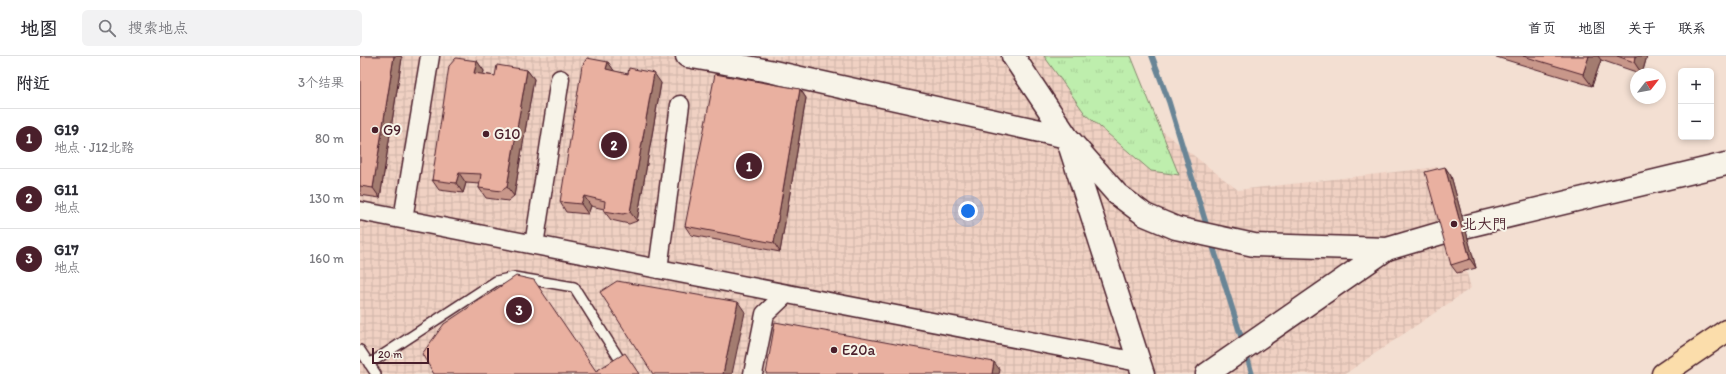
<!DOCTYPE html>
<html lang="zh">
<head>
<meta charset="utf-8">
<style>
  body { margin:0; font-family:Itim,"LXGW WenKai TC",sans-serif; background:#f2f2f3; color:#2b2b33 }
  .controls { position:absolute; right:12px; top:12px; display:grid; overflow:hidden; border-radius:6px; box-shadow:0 2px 6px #0003 }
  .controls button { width:36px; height:36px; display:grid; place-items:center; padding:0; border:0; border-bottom:1px solid #e1e1e2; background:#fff; color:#2b2b33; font:20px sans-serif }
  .compass { position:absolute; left:1270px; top:12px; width:36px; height:36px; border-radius:50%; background:#fff; box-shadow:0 2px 6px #0003; rotate:59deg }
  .scale { position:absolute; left:12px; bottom:10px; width:57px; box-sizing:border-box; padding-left:4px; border:2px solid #4a1f2b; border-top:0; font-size:11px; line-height:14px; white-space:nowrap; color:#4a1f2b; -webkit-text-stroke:3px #f7f3e8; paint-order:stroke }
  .you { position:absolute; left:608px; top:155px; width:14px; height:14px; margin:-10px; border:3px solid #fff; border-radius:50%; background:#1a73e8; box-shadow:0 0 0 6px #1a73e833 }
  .badge { display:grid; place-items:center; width:26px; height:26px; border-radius:50%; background:#4a1f2b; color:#fff; font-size:13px; font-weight:700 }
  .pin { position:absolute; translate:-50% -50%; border:2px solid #fff; box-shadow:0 1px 4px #0006 }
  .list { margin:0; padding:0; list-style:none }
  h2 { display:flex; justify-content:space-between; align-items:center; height:52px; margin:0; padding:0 16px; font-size:17px }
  h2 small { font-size:13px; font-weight:400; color:#7c7c81 }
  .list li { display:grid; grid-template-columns:26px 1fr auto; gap:12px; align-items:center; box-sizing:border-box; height:60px; padding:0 16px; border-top:1px solid #e1e1e2 }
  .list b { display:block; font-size:15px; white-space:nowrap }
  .list p { margin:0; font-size:13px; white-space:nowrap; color:#7c7c81 }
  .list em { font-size:13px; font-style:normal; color:#7c7c81 }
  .icon { flex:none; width:22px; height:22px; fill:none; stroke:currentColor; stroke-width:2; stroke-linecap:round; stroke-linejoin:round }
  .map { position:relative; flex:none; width:1366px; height:318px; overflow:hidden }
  header { display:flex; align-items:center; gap:24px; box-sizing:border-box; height:56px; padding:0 20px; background:#fff; border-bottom:1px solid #e1e1e2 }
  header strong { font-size:19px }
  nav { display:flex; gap:22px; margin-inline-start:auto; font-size:14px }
  .search { width:280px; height:36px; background:#f2f2f3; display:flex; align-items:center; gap:10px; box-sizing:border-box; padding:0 14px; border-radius:6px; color:#7c7c81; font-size:15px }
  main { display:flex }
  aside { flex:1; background:#fff }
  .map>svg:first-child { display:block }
  .industrial { fill:url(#industrial-grid) }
  .park { fill:url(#park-tufts); stroke:#84866c }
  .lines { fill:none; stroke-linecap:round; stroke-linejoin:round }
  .stream { stroke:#698596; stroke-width:5.5 }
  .lane-casing { stroke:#4a1f2b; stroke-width:12 }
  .street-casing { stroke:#4a1f2b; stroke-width:21 }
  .secondary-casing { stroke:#4a1f2b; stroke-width:25 }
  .highway-casing { stroke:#4a1f2b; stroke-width:25 }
  .lane { stroke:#f7f3e8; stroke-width:9 }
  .street { stroke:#f7f3e8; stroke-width:18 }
  .secondary { stroke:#f7f3e8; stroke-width:22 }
  .highway { stroke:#fbddab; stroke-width:22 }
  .wall { fill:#c8978a; stroke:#4a1f2b }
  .shaded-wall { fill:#a37b70; stroke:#4a1f2b }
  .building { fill:#e9b0a0; stroke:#4a1f2b }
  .poi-dot { fill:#4a1f2b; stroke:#f7f3e8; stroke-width:1.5 }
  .labels { text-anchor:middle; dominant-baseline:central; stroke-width:4; stroke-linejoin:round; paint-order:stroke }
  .poi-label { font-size:15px; fill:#4a1f2b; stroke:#f7f3e8; text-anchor:start }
</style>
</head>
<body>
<header>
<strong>地图</strong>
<div class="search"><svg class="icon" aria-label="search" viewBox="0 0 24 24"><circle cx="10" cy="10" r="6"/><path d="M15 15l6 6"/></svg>搜索地点</div>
<nav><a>首页</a><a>地图</a><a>关于</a><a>联系</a></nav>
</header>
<main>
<aside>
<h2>附近<small>3个结果</small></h2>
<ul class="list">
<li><span class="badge">1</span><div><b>G19</b><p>地点 · J12北路</p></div><em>80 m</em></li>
<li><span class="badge">2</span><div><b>G11</b><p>地点</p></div><em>130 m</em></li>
<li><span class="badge">3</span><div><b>G17</b><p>地点</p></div><em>160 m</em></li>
</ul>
</aside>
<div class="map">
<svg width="1366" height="318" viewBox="0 0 1366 318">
  <defs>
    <pattern id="industrial-grid" width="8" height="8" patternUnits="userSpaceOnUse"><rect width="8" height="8" fill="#f0d1c3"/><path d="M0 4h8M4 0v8" fill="none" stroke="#cfb3a8"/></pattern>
    <pattern id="park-tufts" width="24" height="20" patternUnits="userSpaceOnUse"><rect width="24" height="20" fill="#beeead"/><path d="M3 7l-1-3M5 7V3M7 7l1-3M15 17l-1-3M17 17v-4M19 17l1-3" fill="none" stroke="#a5cc95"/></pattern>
  </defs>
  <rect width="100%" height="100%" fill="#f3dfd2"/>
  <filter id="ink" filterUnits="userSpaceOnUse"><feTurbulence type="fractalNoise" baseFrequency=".025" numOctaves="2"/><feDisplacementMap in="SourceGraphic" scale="8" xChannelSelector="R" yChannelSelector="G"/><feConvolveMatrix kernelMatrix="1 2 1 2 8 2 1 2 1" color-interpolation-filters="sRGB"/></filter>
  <g filter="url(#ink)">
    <path class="industrial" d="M0 0H718L730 19 878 134 1078 111 1111 232 985 318H0Z"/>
    <path class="park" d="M684 0H771L819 119 791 115 726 59Z"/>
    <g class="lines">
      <path class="stream" d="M792 0 809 46 848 174
        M851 184 883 287
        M886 297 892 318"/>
      <defs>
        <path id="lane" d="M0 294 16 318
          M9 308 136 225 154 221 214 231 260 304"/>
        <path id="street" d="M0 155 778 306
          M43 163 70 0
          M174 189 200 23
          M298 213 320 49
          M393 318 405 258 426 238"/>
        <path id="secondary" d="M327 0 409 15 707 81
          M653 0 707 81 757 138 785 159 816 172 894 189 1027 193 1095 173 1366 108
          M709 88 783 318
          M847 318 1027 193"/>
        <path id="highway" d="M1303 318 1366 275"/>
      </defs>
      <use href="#lane" class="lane-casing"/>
      <use href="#street" class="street-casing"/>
      <use href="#secondary" class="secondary-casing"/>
      <use href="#highway" class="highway-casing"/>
      <use href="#lane" class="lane"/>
      <use href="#street" class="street"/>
      <use href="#secondary" class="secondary"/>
      <use href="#highway" class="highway"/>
    </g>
    <path class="wall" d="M0 0H41L42 2 20 142 0 139Z
      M1133 0H1287L1282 18 1241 4 1232 30Z
      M117 5 124 15 123 18 135 20 167 14 174 23 154 140 148 145 126 142 119 132 120 128 106 127 103 137 79 134 72 124Z
      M248 6 254 15 301 27 277 165 269 168 251 164 244 155V153L231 150 228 158 206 156 200 146Z
      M440 33 446 42 420 196 331 179 325 170Z
      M1085 111 1091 120 1116 212 1097 217 1091 209Z"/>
    <path class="shaded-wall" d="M34 0H41L42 2 20 142 13 132Z
      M1229 0H1238L1241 4 1232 30 1223 18Z
      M1275 0H1287L1282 18 1274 6Z
      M117 5 124 15 121 27 114 17Z
      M248 6 255 16 246 13Z
      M167 14 174 23 154 140 147 131Z
      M294 17 301 27 277 165 270 156Z
      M440 33 446 42 420 196 414 187Z
      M1085 111 1091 120 1116 212 1110 203Z
      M99 117 106 127 103 137 96 127Z
      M224 140 231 150 228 158 221 148Z
      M378 246 385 256 372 318H363Z
      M634 306 640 314 639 318H632Z"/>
    <path class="building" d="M0 0H34L13 132 0 130Z
      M1163 0H1229L1223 18Z
      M1257 0H1275L1274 6Z
      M96 2 117 5 114 17 135 20 137 9 167 14 147 131 141 135 119 132 121 118 99 117 96 127 72 124 89 10Z
      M227 2 248 6 246 13 268 18 269 12 294 17 270 156 263 158 244 155 245 145 224 140 221 148 200 146 222 10Z
      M355 18 440 33 414 187 325 170Z
      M1085 111 1110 203 1091 209 1065 116Z
      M156 220 174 224 236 315 265 297 279 318H74L62 298 84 268Z
      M257 225 378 246 363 318H293L240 236Z
      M415 266 634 306 632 318H406Z"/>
  </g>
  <g class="poi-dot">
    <circle cx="15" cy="74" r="4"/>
    <circle cx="126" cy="78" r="4"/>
    <circle cx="1094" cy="168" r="4"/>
    <circle cx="474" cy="294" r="4"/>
  </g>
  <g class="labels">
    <g class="poi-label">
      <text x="23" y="74">G9</text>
      <text x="134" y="78">G10</text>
      <text x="1102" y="168">北大門</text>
      <text x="482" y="294">E20a</text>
    </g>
  </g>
</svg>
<div class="controls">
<button>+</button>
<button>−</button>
</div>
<svg class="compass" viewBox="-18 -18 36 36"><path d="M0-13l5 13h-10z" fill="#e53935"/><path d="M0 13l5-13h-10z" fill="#7c7c81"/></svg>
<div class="scale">20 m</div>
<div class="you"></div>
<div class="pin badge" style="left:389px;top:110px">1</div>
<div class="pin badge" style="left:254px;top:89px">2</div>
<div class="pin badge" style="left:159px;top:254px">3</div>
</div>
</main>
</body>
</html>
